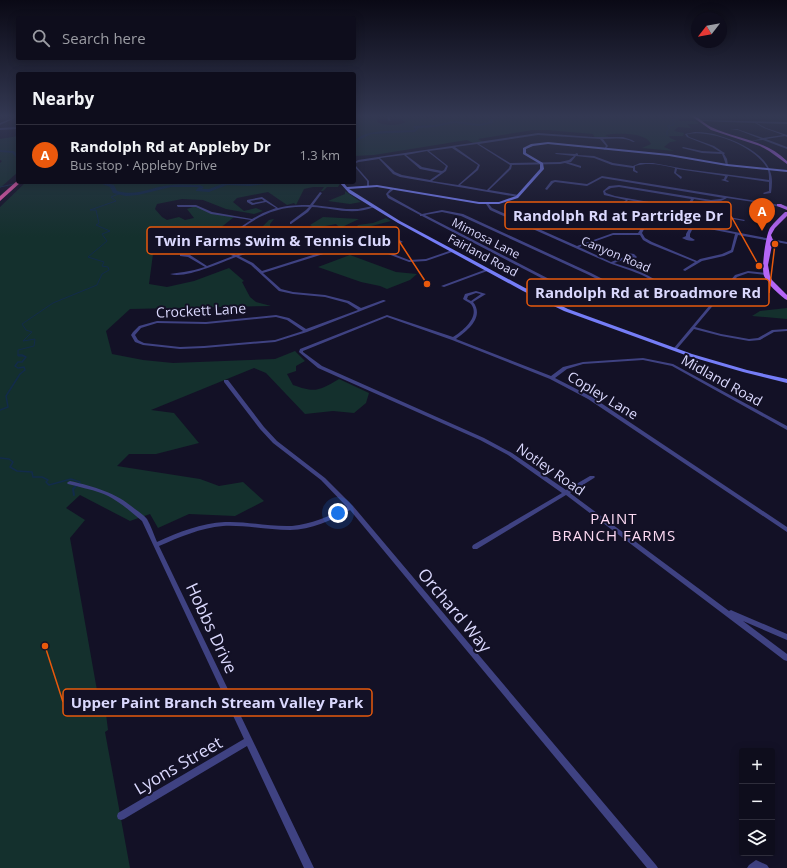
<!DOCTYPE html>
<html lang="en">
<head>
<meta charset="utf-8">
<style>
  body { margin:0; font-family:"Open Sans",sans-serif; background:#171625; color:#f1f3f6 }
  .controls { position:absolute; right:12px; bottom:12px; display:grid; overflow:hidden; border-radius:4px; box-shadow:0 2px 10px #0003 }
  .controls button { width:36px; height:36px; display:grid; place-items:center; padding:0; border:0; border-bottom:1px solid #2e2d3b; background:#0e0d1c; color:#f1f3f6; font:20px sans-serif }
  .compass { position:absolute; left:691px; top:12px; width:36px; height:36px; border-radius:50%; background:#0e0d1c; box-shadow:0 2px 10px #0003; rotate:239deg }
  .you { position:absolute; left:338px; top:513px; width:14px; height:14px; margin:-10px; border:3px solid #fff; border-radius:50%; background:#1a73e8; box-shadow:0 0 0 6px #1a73e833 }
  .badge { display:grid; place-items:center; width:26px; height:26px; border-radius:50%; background:#ea580c; color:#fff; font-size:13px; font-weight:700 }
  .pin { position:absolute; translate:-50% -33px; filter:drop-shadow(0 1px 2px #0008) }
  .pin::after { content:''; position:absolute; top:21px; width:14px; height:12px; background:inherit; clip-path:polygon(0 0,100% 0,50% 100%) }
  .list { margin:0; padding:0; list-style:none }
  h2 { display:flex; justify-content:space-between; align-items:center; height:52px; margin:0; padding:0 16px; font-size:17px }
  h2 small { font-size:13px; font-weight:400; color:#9b9ca3 }
  .list li { display:grid; grid-template-columns:26px 1fr auto; gap:12px; align-items:center; box-sizing:border-box; height:60px; padding:0 16px; border-top:1px solid #2e2d3b }
  .list b { display:block; font-size:15px; white-space:nowrap }
  .list p { margin:0; font-size:13px; white-space:nowrap; color:#9b9ca3 }
  .list em { font-size:13px; font-style:normal; color:#9b9ca3 }
  .icon { flex:none; width:22px; height:22px; fill:none; stroke:currentColor; stroke-width:2; stroke-linecap:round; stroke-linejoin:round }
  .map { position:relative; flex:none; width:787px; height:868px; overflow:hidden }
  .search { position:absolute; background:#0e0d1c; box-shadow:0 2px 10px #0003; left:16px; top:16px; width:340px; height:44px; display:flex; align-items:center; gap:10px; box-sizing:border-box; padding:0 14px; border-radius:4px; color:#9b9ca3; font-size:15px }
  .panel { position:absolute; background:#0e0d1c; box-shadow:0 2px 10px #0003; left:16px; top:72px; width:340px; height:112px; border-radius:4px }
  .map>svg:first-child { display:block }
  .green { fill:#14302d }
  .lines { fill:none; stroke-linecap:round; stroke-linejoin:round }
  .stream-far2 { stroke:#122b4a; stroke-width:1 }
  .stream-far1 { stroke:#122b4a; stroke-width:1.5 }
  .stream { stroke:#122b4a; stroke-width:2 }
  .river { fill:#122b4a; fill-rule:evenodd }
  .street { fill:#3f4282; fill-rule:evenodd }
  .secondary { fill:#757df7; fill-rule:evenodd }
  .primary { fill:#b466f6; fill-rule:evenodd }
  .highway { fill:#f55bb2; fill-rule:evenodd }
  .labels { text-anchor:middle; dominant-baseline:central; stroke-width:4; stroke-linejoin:round; paint-order:stroke }
  .far-street-label { font-size:12px; fill:#dad8fd; stroke:#131126 }
  .street-label { font-size:14px; fill:#dad8fd; stroke:#131126 }
  .neighbourhood-label { font-size:15px; letter-spacing:1px; fill:#fddaf3; stroke:#131126 }
  .near-street-label { font-size:17px; fill:#dad8fd; stroke:#131126 }
  .leader { fill:none; stroke:#e8590c; stroke-width:1.5 }
  .callout-dot { fill:#e8590c; stroke:#131126; stroke-width:1.5 }
  .callout { fill:#131126; stroke:#e8590c; stroke-width:1.5 }
  .callout-label { font-size:15px; text-anchor:middle; font-weight:bold; fill:#dad8fd }
</style>
</head>
<body>
<div class="map">
<svg width="787" height="868" viewBox="0 0 787 868">
  <rect width="100%" height="100%" fill="#131126"/>
  <path class="green" d="M354 115H377V122C385 126 398 126 406 122L400 119 390 118H398V115C407 115 435 121 440 115H689L694 118H680L678 121H695L699 124H687L691 128 678 127 674 131 684 133 683 136H669L670 138 677 141 670 142 664 147 674 151 642 148 651 144C646 132 616 133 605 135L609 137 595 138 593 134 547 130H533L478 139 483 142 473 143 467 140 374 155 354 156Z
    M699 115H787V120L701 118Z
    M18 136V172L0 188V163L2 161 0 160V139Z
    M26 182H345H341L338 187H327L323 191H321L324 187H313L304 189 296 205 294 203 287 205 268 192 237 198 233 202 244 211 256 208 263 211 254 214 226 209 203 200 182 199 157 204 155 209 162 217 167 220 179 217 185 220 194 218 187 209 196 206 211 213 234 217 214 233 201 238 195 245H180L153 254 149 284 167 287 194 281 229 268 244 281 242 282 250 297 256 302 271 306 130 309 106 331 112 354 143 360 173 363 275 359 295 351 305 361 296 366V371L287 374 293 385C315 393 319 391 339 379L369 393 366 403 354 413 333 411 305 414 266 373 254 368 151 410 174 413 199 443 156 454H129L117 466 200 479 219 486 243 482 264 501 235 516 189 514 158 528 150 514 130 521 80 495 66 508 85 520 70 538 98 696 104 698 108 730 105 732 130 868H0V207Z
    M345 191 361 202 350 204 328 201 345 194Z
    M323 217 359 219 340 228 336 224 315 228 310 225Z
    M386 218 391 221 360 229 359 233 355 236 345 239 341 236 344 233 341 230 356 228 358 225 373 223Z
    M274 219 270 224V230L276 231 282 236 293 233 294 235 243 246 237 245V243L259 230 269 220Z
    M350 255 396 272 417 274 410 280 387 289 380 286 361 282 318 267Z
    M787 308V319L752 316 760 311Z"/>
  <g class="lines">
    <path class="stream-far2" d="M667 135V131L670 128 667 126 674 125 672 120 678 118 679 115
      M92 182 103 183
      M19 183 25 182
      M0 187 14 184
      M24 356H18V350L34 346 35 339 23 341 32 332 26 330 22 324 53 303 97 285 102 274 109 270 108 267 102 266 104 262 88 257 107 241 102 234 110 231 96 225 99 223 96 210H90L116 201 111 197 121 193"/>
    <path class="stream-far1" d="M18 355H22
      M0 410 8 407 6 396 20 374 25 370 24 367 18 368 15 366 18 362H22L26 357 22 355
      M0 458 9 459 13 462 10 467 17 471 32 472 33 477H42L48 480 46 482 49 485 71 479 80 482 76 486"/>
    <path class="stream" d="M74 495 73 489 77 485"/>
    <path class="river" d="M502 115H507L492 120 494 123 479 126 455 123 434 127 419 128 415 132 371 134 359 140 354 145C354 128 402 131 414 130L415 128 412 127 414 126 434 125 455 121 479 124 490 122 488 119Z
      M545 115 576 118 585 117V115H589V118L576 120Z
      M0 150 14 151 18 156V159L12 153 0 152Z
      M97 182H103L114 185 117 191C138 197 152 186 172 185 181 184 191 185 200 185L204 187 202 189H209L227 182 241 184 281 182 250 186 227 185 209 192 196 191V190L199 187H171L138 195 126 196 113 193 110 187Z"/>
    <path class="street" d="M12 115H14L15 118 0 125V123L13 118Z
      M387 115H389L390 120 392 121 388 120Z
      M701 120 787 122V124L757 123 766 128 787 135V137L785 136 766 139 787 147V149L763 140 750 141 761 139 738 130 730 129H737L763 138 783 135 764 128 755 123 700 121Z
      M18 127V129L0 130V128Z
      M695 132C704 132 712 133 720 136 737 141 764 153 770 171 773 178 772 186 771 193L764 194 763 193 769 191V182L728 176 726 180 729 181 728 182 721 180 724 179 725 176 677 169 676 173 682 177 681 179 674 173 675 168C661 165 649 162 635 166V170L638 172 637 173 633 171V168L612 165 594 158 576 156 571 162H568L581 166V168L565 163 560 164 512 165 511 169 489 190 519 195V196L518 197 400 177 393 174 379 159 359 162 356 163V166L369 181V186L368 187 367 186V181L354 166V163L358 160 538 133 593 137H623L632 140 635 142H633C625 137 613 139 603 139L608 146 605 150 604 149 606 146 600 139 538 135 479 144 510 163 560 162 569 160 574 156 556 154 555 153 575 154 577 153 578 154V155L594 156 613 163 633 166 640 163H653L685 169 769 180C769 176 769 172 767 168 757 150 726 136 706 134 700 133 694 133 687 134L689 137 714 146 723 152 725 153 724 154 727 159 728 165 727 166 726 165 724 159 722 154 702 153 682 148 683 147 702 151 720 152 712 147 687 137 685 134ZM477 144 510 165 509 168 487 190 460 185 478 170 480 165 455 147ZM452 148 478 165 476 169 458 185 432 181 446 171 448 166 429 151ZM427 151 446 166 444 170 442 171 422 167 406 155ZM404 155 420 169 440 173 430 180 402 175 395 172 380 158Z
      M602 176 787 206V208L763 204 760 207 761 209 760 210 751 208 758 206 760 203 727 198 721 201 711 202 694 199 690 206 686 209 745 220 744 221 684 210 665 217 693 224 787 242V244L738 235 733 252 724 256 702 261 685 271 683 270 684 269 695 262 650 244 643 240 640 235H613L579 247 611 262 627 256 624 255 627 253 634 254 637 257 636 258H629L614 263C632 269 652 274 665 288L664 293 656 296 649 297 620 291 589 275 461 216 442 212 425 215 586 298 587 299 585 300 550 282 526 291H524V289L547 281 422 216H420V215L388 198 386 194 391 188H393V190L388 194 390 196 422 214 442 210 463 214 591 273 622 289 649 295 661 291V288C647 273 625 270 607 262 568 245 529 227 490 210L486 204 488 203 492 208 577 246 613 233H638C639 232 641 228 641 227 649 217 669 214 681 210L628 200 622 207 607 210V208L620 205 626 200 604 195 603 191 609 186 619 185 711 200 720 199 724 198 602 178 587 186 555 182 553 183 547 190 545 189 551 181 555 180 587 184ZM619 187 691 199 687 206 683 208 615 196 606 193 605 191 611 188ZM662 218 691 225 686 234V236L682 238C686 240 691 242 695 240L690 237V234L694 226 735 234 731 250 722 254 700 259 697 261 652 242 645 238 642 233C646 224 653 221 662 218Z
      M320 192 322 193 313 205 346 209H358L373 206 374 207C353 216 333 208 312 207L308 212 291 224H290V222L306 210 309 207C271 205 251 221 222 243L221 245 223 248 236 255C264 244 293 240 322 234L324 235 262 249 239 256 253 263 262 271 351 243 366 244 376 238 387 235 379 230 378 229 380 228 403 242 400 243 389 236 378 240 370 245 409 260 426 259 452 250 455 251 426 261 409 262 367 246 352 245 263 273 281 289 293 292 325 295 349 301 361 308 383 300H384L386 301 307 332 275 342 204 348 180 349 143 345 135 342 131 335 133 332 139 326 157 321 206 322 276 315 289 318 306 329 358 310 347 303 325 297 293 294 279 291 251 265 236 257C220 263 185 279 170 274 174 273 179 273 184 272 191 271 198 269 205 267L188 257 180 256V254L190 255 207 266 233 256 221 250 217 245 220 241 251 220 211 214 196 207H178L177 206V205H196L212 212 252 219 263 213 276 208 266 202 252 205 247 202V200L262 197 278 208C289 205 299 205 310 205ZM262 199 264 201 253 203 250 201ZM276 317 287 320 303 331 275 340 204 346 180 347 144 343 138 340 135 335 141 328 157 323 206 324Z
      M487 269 490 270 444 287 441 286Z
      M748 271 766 273 768 274 766 275 748 273 737 277 695 327 721 334 749 339 758 338 772 330 787 329V331L774 332 760 340 749 341 721 336 694 329 676 350H674V348L735 275Z
      M476 291 486 294 473 302C485 317 467 331 456 339L551 376 563 367 583 362 643 358 673 364 787 426V430L672 366 643 360 583 364 567 369 555 378 592 397 787 527V532L588 399 550 379 452 340 387 317 303 351V352L322 366 484 438 512 453 566 490 590 476H594L595 477 594 478 570 493 729 611 731 610 733 611 787 634V640L743 621 787 654V661L784 660 566 495 477 549H473L472 547 473 545 562 493 508 455 480 440 318 368 299 352 300 349 387 315 453 337C461 332 481 317 471 304 469 302 465 301 463 299L465 294ZM476 293 481 294 471 301 467 299 468 296Z
      M224 380H228L264 427 277 441 325 478 353 506 656 865 658 868H647L350 510C332 520 311 530 290 530 268 530 246 525 223 526 200 528 180 537 159 546L314 868H304L247 746 124 819 121 820 118 819 117 816 118 813 244 739 142 521C129 510 117 499 101 493 90 489 79 487 68 484L67 483 68 482 70 481C95 487 115 492 135 509 139 512 144 515 147 519 151 526 154 535 157 542 179 532 201 523 225 522 247 521 270 527 292 526 312 524 330 516 347 507L321 480 273 443 260 429 224 382Z
      M756 860 767 865 769 868H747L749 865Z"/>
    <path class="secondary" d="M548 142 669 154 727 164 787 170V172L727 166 669 156 548 144 533 146 526 149V153L543 163 544 169 518 198 499 204H479L377 187 349 189 400 221 527 289 568 309 692 354 747 370 787 379V383L743 372 688 356 564 311 523 291 398 223 349 193 339 182H343L347 187 377 185 479 202H499L516 196 540 169V164L523 154V148L531 144Z"/>
    <path class="primary" d="M690 115C698 115 704 124 711 127 738 140 764 139 787 161V164L769 151 760 146 711 130Z
      M777 204H781L787 207V210L777 206Z
      M785 212H787V216L775 228 771 235 773 240 768 265 770 276 772 280 787 295V300L785 299C778 293 768 285 764 276 761 268 766 234 770 228 774 222 780 217 785 212Z"/>
    <path class="highway" d="M17 181 21 182 0 201V196Z"/>
  </g>
  <linearGradient id="sky" x2="0" y2="1"><stop stop-color="#0a0915"/><stop offset="0.49" stop-color="#333852"/><stop offset="1" stop-color="#333852" stop-opacity="0"/></linearGradient>
  <rect width="787" height="237" fill="url(#sky)"/>
  <g class="labels">
    <g class="far-street-label">
      <text transform="translate(486 238) rotate(27)">Mimosa Lane</text>
      <text transform="translate(616 254) rotate(23)">Canyon Road</text>
      <text transform="translate(483 255) rotate(28)">Fairland Road</text>
    </g>
    <g class="street-label">
      <text transform="translate(201 310) rotate(-3)">Crockett Lane</text>
      <text transform="translate(722 380) rotate(29)">Midland Road</text>
      <text transform="translate(603 395) rotate(31)">Copley Lane</text>
      <text transform="translate(551 469) rotate(35)">Notley Road</text>
    </g>
    <g class="neighbourhood-label">
      <text x="614" y="518">PAINT<tspan x="614" dy="17">BRANCH FARMS</tspan></text>
    </g>
    <g class="near-street-label">
      <text transform="translate(455 610) rotate(50)">Orchard Way</text>
      <text transform="translate(212 628) rotate(65)">Hobbs Drive</text>
      <text transform="translate(178 765) rotate(-30)">Lyons Street</text>
    </g>
  </g>
  <path class="leader" d="M759 266L731 216M427 284L399 241M775 244L769 293M45 646L63 702"/>
  <g class="callout-dot">
    <circle cx="759" cy="266" r="4"/>
    <circle cx="427" cy="284" r="4"/>
    <circle cx="775" cy="244" r="4"/>
    <circle cx="45" cy="646" r="4"/>
  </g>
  <g class="callout">
    <rect x="505" y="202" width="226" height="27" rx="4"/>
    <rect x="147" y="227" width="252" height="27" rx="4"/>
    <rect x="527" y="279" width="242" height="27" rx="4"/>
    <rect x="63" y="689" width="309" height="27" rx="4"/>
  </g>
  <g class="callout-label">
    <text x="618" y="221">Randolph Rd at Partridge Dr</text>
    <text x="273" y="246">Twin Farms Swim &amp; Tennis Club</text>
    <text x="648" y="298">Randolph Rd at Broadmore Rd</text>
    <text x="217" y="708">Upper Paint Branch Stream Valley Park</text>
  </g>
</svg>
<div class="controls">
<button>+</button>
<button>−</button>
<button><svg class="icon" aria-label="layers" viewBox="0 0 24 24"><path d="M12 4l9 5-9 5-9-5zM3 14l9 5 9-5"/></svg></button>
</div>
<svg class="compass" viewBox="-18 -18 36 36"><path d="M0-13l5 13h-10z" fill="#e53935"/><path d="M0 13l5-13h-10z" fill="#9b9ca3"/></svg>
<div class="you"></div>
<div class="pin badge" style="left:762px;top:231px">A</div>
<div class="search"><svg class="icon" aria-label="search" viewBox="0 0 24 24"><circle cx="10" cy="10" r="6"/><path d="M15 15l6 6"/></svg>Search here</div>
<section class="panel">
<h2>Nearby<small></small></h2>
<ul class="list">
<li><span class="badge">A</span><div><b>Randolph Rd at Appleby Dr</b><p>Bus stop · Appleby Drive</p></div><em>1.3 km</em></li>
</ul>
</section>
</div>
</body>
</html>
